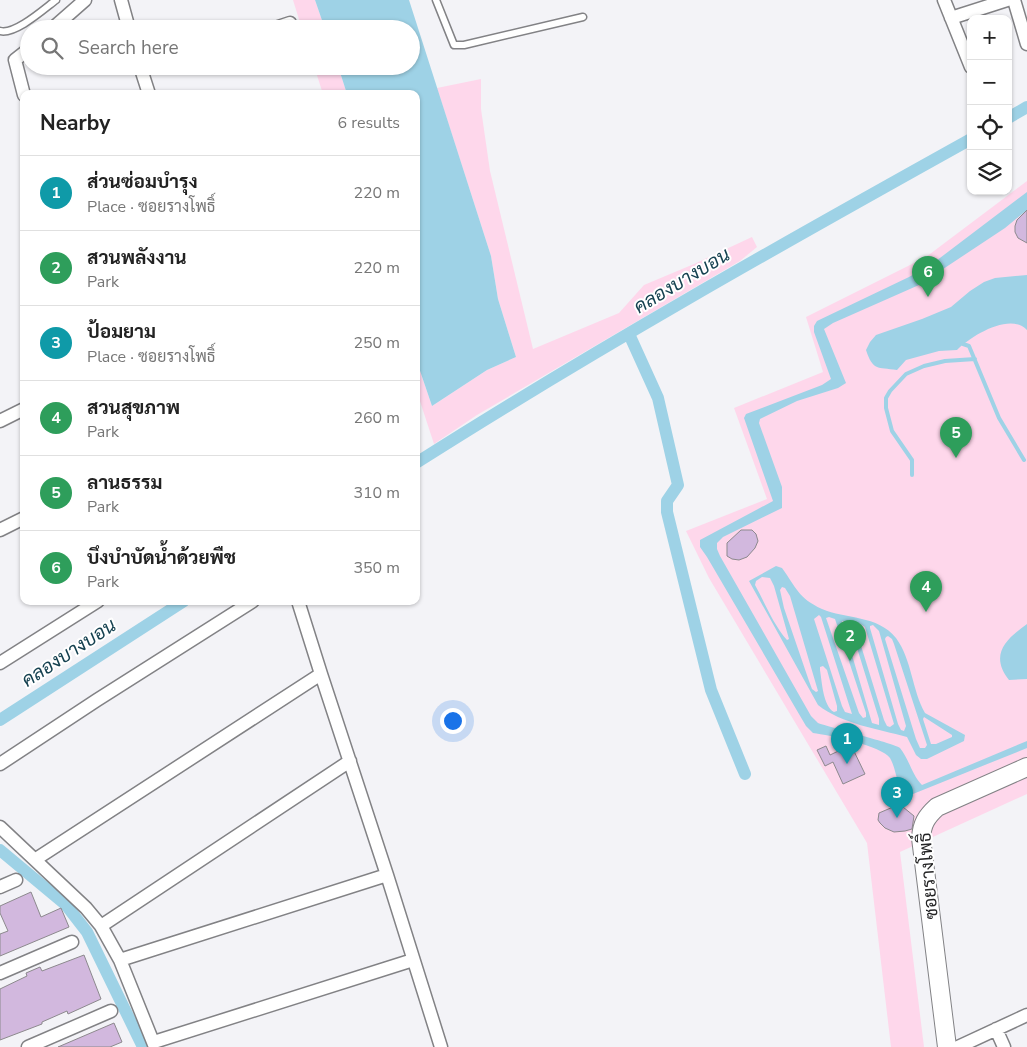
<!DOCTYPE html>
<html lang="en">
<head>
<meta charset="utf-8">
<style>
  body { margin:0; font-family:"Nunito Sans",Sarabun,sans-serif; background:#f2f2f2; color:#222 }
  .controls { position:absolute; right:15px; top:15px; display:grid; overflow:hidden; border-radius:10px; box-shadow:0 1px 4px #0004 }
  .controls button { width:45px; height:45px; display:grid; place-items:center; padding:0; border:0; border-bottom:1px solid #e0e0e0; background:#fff; color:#222; font:25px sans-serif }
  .you { position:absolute; left:452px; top:720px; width:18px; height:18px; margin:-12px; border:4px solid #fff; border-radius:50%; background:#1a73e8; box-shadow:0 0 0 8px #1a73e833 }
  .badge { display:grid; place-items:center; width:32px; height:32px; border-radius:50%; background:#91640f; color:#fff; font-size:16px; font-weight:700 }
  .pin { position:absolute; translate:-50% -41px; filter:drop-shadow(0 1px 2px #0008) }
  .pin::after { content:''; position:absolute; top:26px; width:18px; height:15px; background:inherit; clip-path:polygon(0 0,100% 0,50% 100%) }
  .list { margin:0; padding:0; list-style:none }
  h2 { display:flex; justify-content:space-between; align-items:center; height:65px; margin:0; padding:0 20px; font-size:21px }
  h2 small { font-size:16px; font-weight:400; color:#767676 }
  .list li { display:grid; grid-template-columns:32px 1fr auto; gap:15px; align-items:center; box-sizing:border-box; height:75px; padding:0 20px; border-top:1px solid #e0e0e0 }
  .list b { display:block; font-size:19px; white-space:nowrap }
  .list p { margin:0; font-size:16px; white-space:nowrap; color:#767676 }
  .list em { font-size:16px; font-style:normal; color:#767676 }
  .icon { flex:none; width:28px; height:28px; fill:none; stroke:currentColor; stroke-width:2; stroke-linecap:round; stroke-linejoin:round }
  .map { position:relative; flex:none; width:1027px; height:1047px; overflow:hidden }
  .search { position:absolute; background:#fff; box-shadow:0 1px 4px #0004; left:20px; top:20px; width:400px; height:55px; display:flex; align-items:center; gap:12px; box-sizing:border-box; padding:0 18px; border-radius:28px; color:#767676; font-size:19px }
  .panel { position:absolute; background:#fff; box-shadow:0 1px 4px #0004; left:20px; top:90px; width:400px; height:515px; border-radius:10px }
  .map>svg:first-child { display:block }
  .green { fill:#fed7eb }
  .water { fill:#9ed2e6; fill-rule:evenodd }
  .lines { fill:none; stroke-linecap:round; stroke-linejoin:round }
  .stream { stroke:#9ed2e6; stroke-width:4 }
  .canal { stroke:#9ed2e6; stroke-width:12 }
  .building { fill:#d2b8de; stroke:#8c898d }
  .lane-casing { stroke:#828285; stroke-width:9 }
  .street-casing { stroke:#828285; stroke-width:15 }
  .secondary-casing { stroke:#828285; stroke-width:20 }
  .lane { stroke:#fff; stroke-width:6 }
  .street { stroke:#fff; stroke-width:12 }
  .secondary { stroke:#fff; stroke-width:18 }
  .labels { text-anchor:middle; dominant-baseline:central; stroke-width:4; stroke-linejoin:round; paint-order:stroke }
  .street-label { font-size:18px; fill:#242425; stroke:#fff }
  .water-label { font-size:19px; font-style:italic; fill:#154150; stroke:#fff }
</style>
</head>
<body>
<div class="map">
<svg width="1027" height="1047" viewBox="0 0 1027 1047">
  <rect width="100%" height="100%" fill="#f3f3f7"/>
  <path class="green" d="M293 0H315L325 29H302Z
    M314 66H338L347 94H323Z
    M481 79V109L490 171 533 349 619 313 644 285 694 264 752 237 757 247 740 261 477 415 434 444 416 389V359L432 406 487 370 516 357 498 299 491 256 437 88Z
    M1027 181V794L900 852 924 1047H891L867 843 709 578 686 531 767 499 734 408 823 372 806 317 926 257Z"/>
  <path class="water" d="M315 0H409L491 256 498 299 516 357 487 370 432 406 416 359V94H347L338 66H411V29H325Z
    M1027 192V210L1005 228 919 285 833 323 824 329 846 383 838 388 797 401 760 419 759 423 782 487V508L723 537 717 543V549L720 556 811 716 818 723C829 727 896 744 900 748 909 759 912 775 922 785L1027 741V748L908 796C896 788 897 770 890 758 882 746 829 735 813 733L806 726 707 557 700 547V540L773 501 744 418 746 414 822 385 831 379 814 332V326L817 321 909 277 932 264Z
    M1027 275V330C1010 312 971 336 957 350L939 351 906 360 897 370C877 367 873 371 866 350L870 342 876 335 922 319 951 307 970 291 984 282 995 278Z
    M776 566 782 568C796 587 798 598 822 609 845 619 878 615 896 638 912 660 912 690 925 713L965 735 964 741 927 759H921L916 755 907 737C878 729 842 724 818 705L749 581ZM762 577 770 578 774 586 789 639 787 640C773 624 765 603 755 585L756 581ZM782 587 785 588 790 596 818 691 816 692 812 689 809 681 784 608 780 590ZM819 615 821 617 852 714 845 712 842 706 814 619ZM829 617 835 619 866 713V717L863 718 859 713 826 618ZM842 621 849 622 879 719V725L872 723ZM854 623H859L865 627 894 724 890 727 887 726 884 720ZM873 625 879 631 906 726 904 731 901 730 898 724 870 628V626ZM888 636 892 639 894 644 927 745 925 748H920L916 739 885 639 886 637ZM823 666 827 670 837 706V711L834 712C823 706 822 682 820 670V667ZM924 717 952 735V737L936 744H931L923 719Z
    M1027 624V679L1009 680C989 655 1006 639 1027 624Z"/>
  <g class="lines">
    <path class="stream" d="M963 344 969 346 999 418 1024 460
      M912 475V460L892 431 886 408V398L890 391 906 374 924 366 945 361 975 359"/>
    <path class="canal" d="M1008 118 1027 107
      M629 334 658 398 678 485 667 501V512L711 690 745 774
      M416 463C597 348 784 243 971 139
      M0 720 184 601
      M0 850 66 905 87 932 143 1047"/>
  </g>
  <path class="building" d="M1027 210V243L1018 238 1015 232V226L1017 220Z
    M741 530H752L756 534 758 541 755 548 747 557 739 560 732 559 727 556V543Z
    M851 745 865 774 843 784 833 762 825 766 817 750 826 746 830 755Z
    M893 807H903L914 816 912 829 905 831 894 832 885 828 880 823 878 820 879 813Z
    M31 892 41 917 61 908 69 927 0 956V934L8 931 0 913V906Z
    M84 955 101 999 68 1014 67 1011 42 1022V1024L0 1040V989L27 976 26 973 40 967 42 971Z
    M114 1023 122 1042 110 1047H58Z"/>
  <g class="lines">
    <defs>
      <path id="lane" d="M436 0 454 45H464L583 17
        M0 31C15 35 44 9 56 0"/>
      <path id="street" d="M121 0 129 29
        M944 0 971 67
        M1014 0 1027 44
        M951 18 1007 0
        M52 29 85 0
        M272 29 290 23
        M140 66 149 94
        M142 70 154 66
        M24 95 15 60 29 49
        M0 421 24 409
        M0 530 24 518
        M298 601 321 674 387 875 441 1047
        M0 663 98 601
        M0 764 97 700 253 601
        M0 827 86 908 101 926 120 960 155 1047
        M36 859 321 674
        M0 887 16 880
        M101 926 350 761
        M120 960 387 875
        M0 973 72 942
        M996 1029 1004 1047
        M154 1042 413 960
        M28 1047 111 1011
        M958 1047 1027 1015"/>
      <path id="secondary" d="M947 1047 921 838C922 824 926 817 937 807L1027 767"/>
    </defs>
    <use href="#lane" class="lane-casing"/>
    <use href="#street" class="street-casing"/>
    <use href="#secondary" class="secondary-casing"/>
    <use href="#lane" class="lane"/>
    <use href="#street" class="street"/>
    <use href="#secondary" class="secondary"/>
  </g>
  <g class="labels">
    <g class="street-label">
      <text transform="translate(928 876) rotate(-95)">ซอยรางโพธิ์</text>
    </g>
    <g class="water-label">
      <text transform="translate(682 281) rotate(-31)">คลองบางบอน</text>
      <text transform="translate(69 653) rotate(-33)">คลองบางบอน</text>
    </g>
  </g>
</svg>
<div class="controls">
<button>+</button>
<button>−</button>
<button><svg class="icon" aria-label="locate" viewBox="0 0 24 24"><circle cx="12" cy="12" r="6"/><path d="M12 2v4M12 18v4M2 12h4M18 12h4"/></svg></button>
<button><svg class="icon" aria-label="layers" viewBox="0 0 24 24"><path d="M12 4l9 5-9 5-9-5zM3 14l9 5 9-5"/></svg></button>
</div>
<div class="you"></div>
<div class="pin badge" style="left:847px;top:764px;background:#0f9aa8">1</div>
<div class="pin badge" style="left:850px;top:661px;background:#2e9e5b">2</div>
<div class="pin badge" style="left:897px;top:818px;background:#0f9aa8">3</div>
<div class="pin badge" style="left:926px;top:612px;background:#2e9e5b">4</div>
<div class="pin badge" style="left:956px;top:458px;background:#2e9e5b">5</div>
<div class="pin badge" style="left:928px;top:297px;background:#2e9e5b">6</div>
<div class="search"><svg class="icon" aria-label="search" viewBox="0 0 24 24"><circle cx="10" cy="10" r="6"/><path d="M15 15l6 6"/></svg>Search here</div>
<section class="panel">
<h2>Nearby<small>6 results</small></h2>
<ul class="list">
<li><span class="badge" style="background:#0f9aa8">1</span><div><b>ส่วนซ่อมบำรุง</b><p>Place · ซอยรางโพธิ์</p></div><em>220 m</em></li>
<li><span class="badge" style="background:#2e9e5b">2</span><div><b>สวนพลังงาน</b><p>Park</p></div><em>220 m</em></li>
<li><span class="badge" style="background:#0f9aa8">3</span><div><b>ป้อมยาม</b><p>Place · ซอยรางโพธิ์</p></div><em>250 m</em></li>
<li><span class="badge" style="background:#2e9e5b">4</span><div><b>สวนสุขภาพ</b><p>Park</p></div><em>260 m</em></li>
<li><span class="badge" style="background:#2e9e5b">5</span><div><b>ลานธรรม</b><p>Park</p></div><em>310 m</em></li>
<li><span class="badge" style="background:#2e9e5b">6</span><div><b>บึงบำบัดน้ำด้วยพืช</b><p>Park</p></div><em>350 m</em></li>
</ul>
</section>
</div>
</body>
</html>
